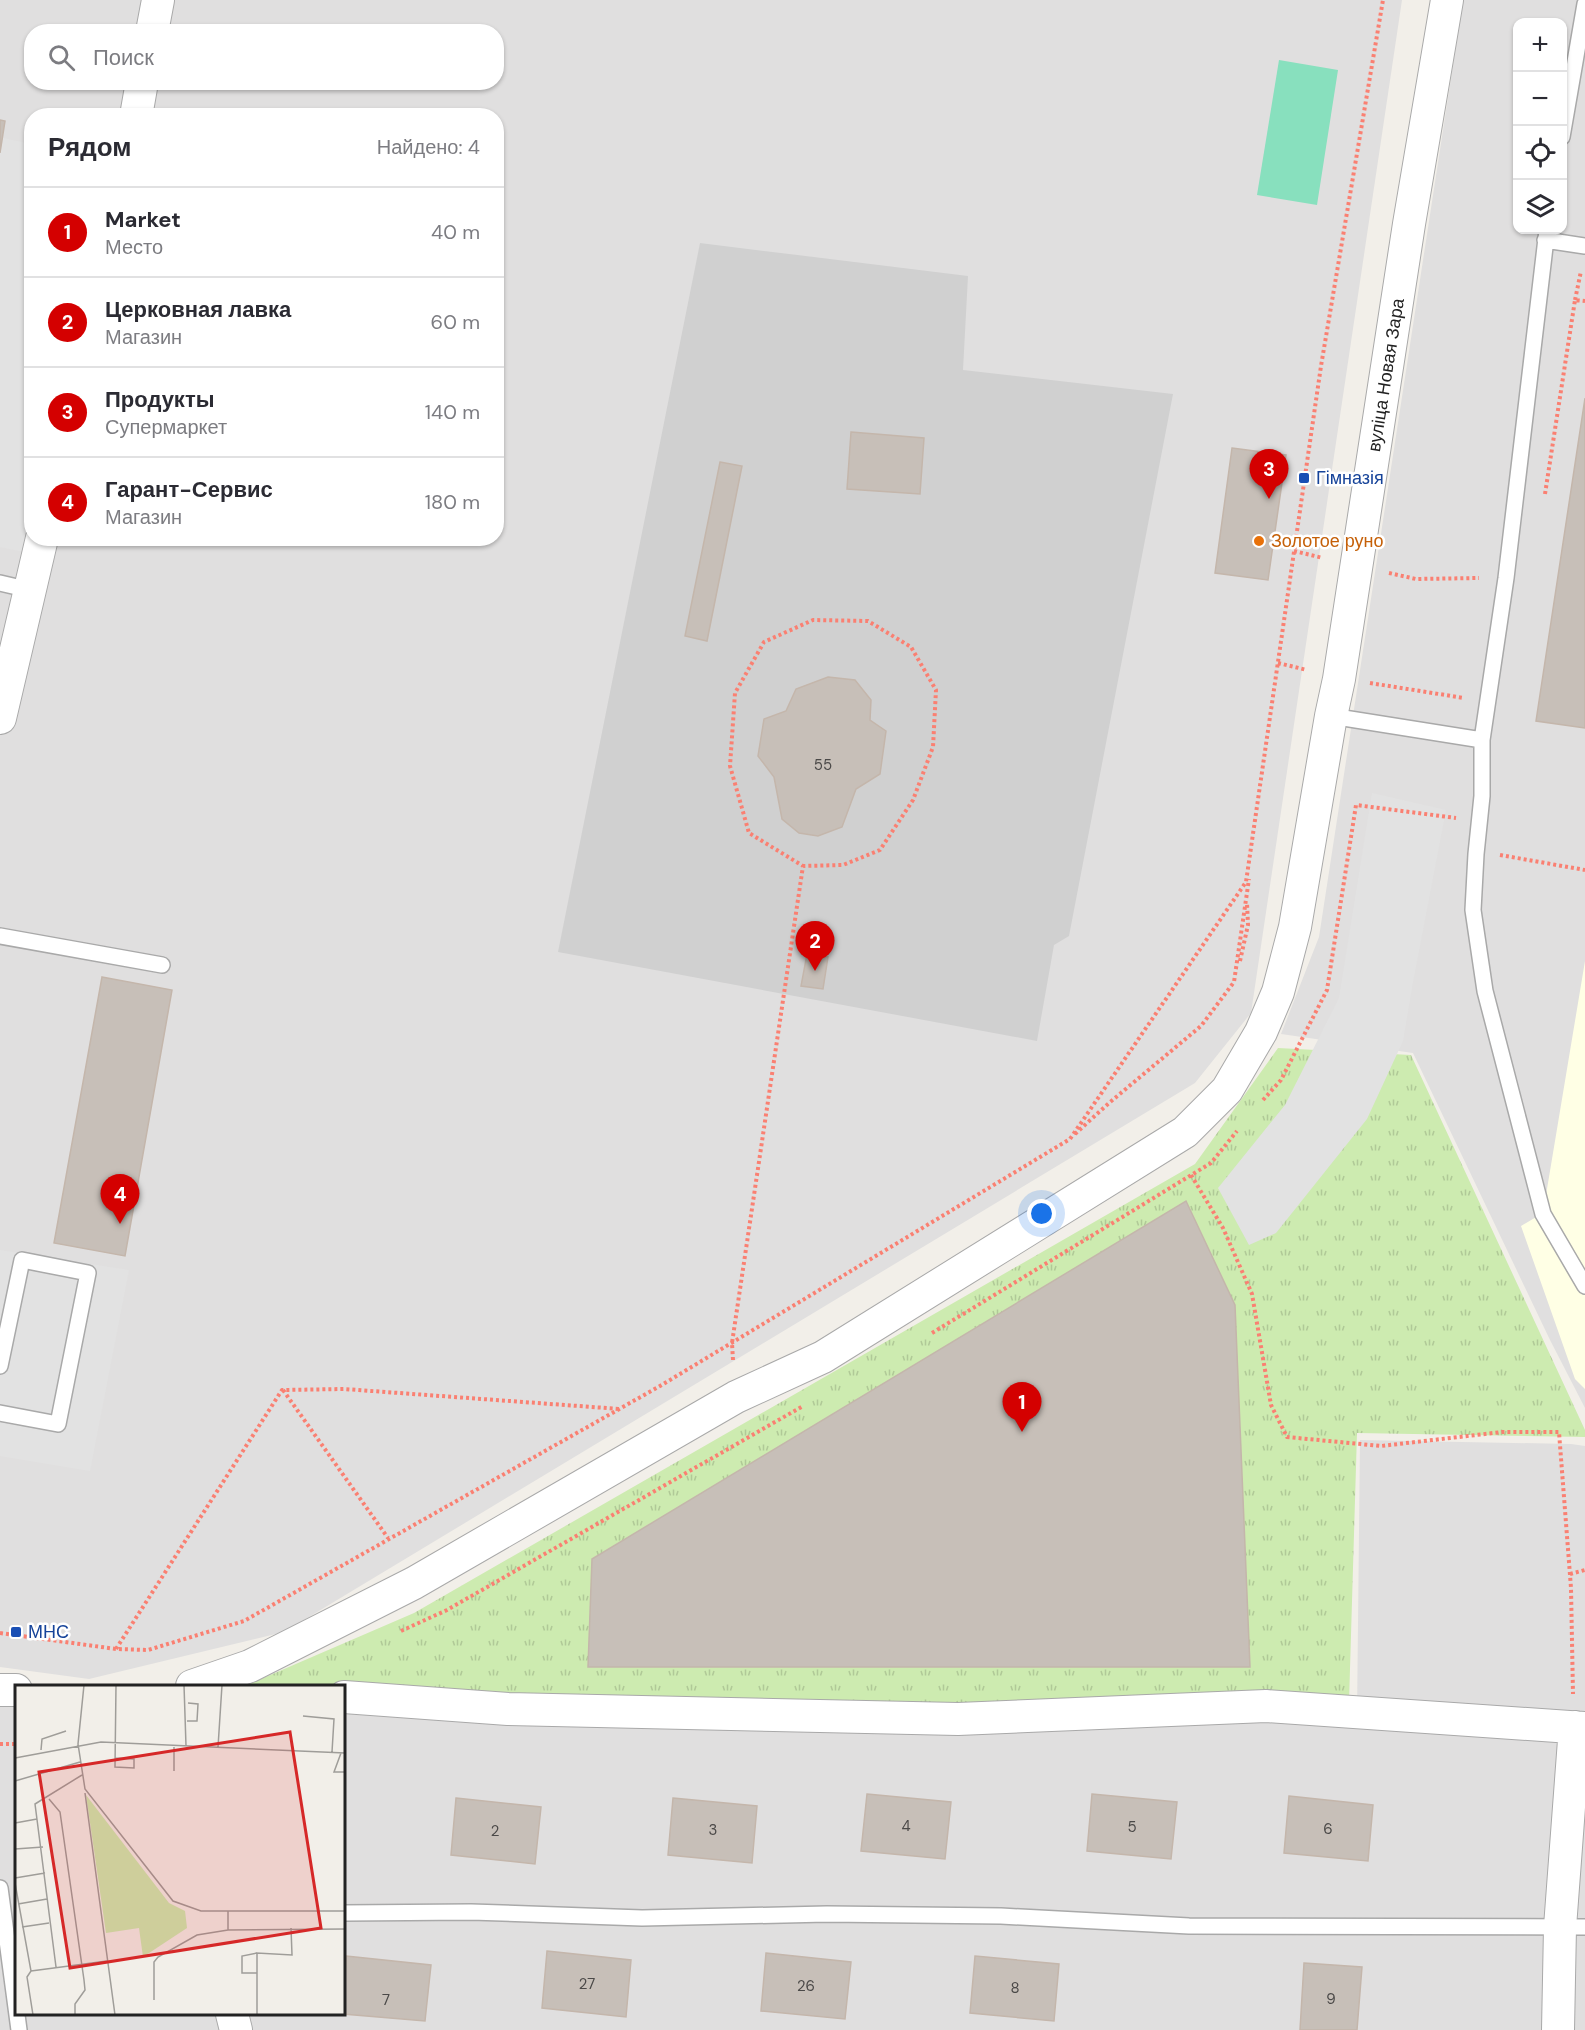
<!DOCTYPE html>
<html lang="ru">
<head>
<meta charset="utf-8">
<style>
  body { margin:0; font-family:"DM Sans",sans-serif; background:#f7f7f7; color:#2b2b33 }
  .controls { position:absolute; right:18px; top:18px; display:grid; overflow:hidden; border-radius:12px; box-shadow:0 2px 4px #0004 }
  .controls button { width:54px; height:54px; display:grid; place-items:center; padding:0; border:0; border-bottom:2px solid #e1e1e2; background:#fff; color:#2b2b33; font:30px sans-serif }
  .you { position:absolute; left:1042px; top:1214px; width:21px; height:21px; margin:-15px; border:4px solid #fff; border-radius:50%; background:#1a73e8; box-shadow:0 0 0 9px #1a73e833 }
  .badge { display:grid; place-items:center; width:39px; height:39px; border-radius:50%; background:#d40000; color:#fff; font-size:20px; font-weight:700 }
  .pin { position:absolute; translate:-50% -50px; filter:drop-shadow(0 2px 3px #0008) }
  .pin::after { content:''; position:absolute; top:32px; width:21px; height:18px; background:inherit; clip-path:polygon(0 0,100% 0,50% 100%) }
  .list { margin:0; padding:0; list-style:none }
  h2 { display:flex; justify-content:space-between; align-items:center; height:78px; margin:0; padding:0 24px; font-size:26px }
  h2 small { font-size:20px; font-weight:400; color:#7c7c81 }
  .list li { display:grid; grid-template-columns:39px 1fr auto; gap:18px; align-items:center; box-sizing:border-box; height:90px; padding:0 24px; border-top:2px solid #e1e1e2 }
  .list b { display:block; font-size:22px; white-space:nowrap }
  .list p { margin:0; font-size:20px; white-space:nowrap; color:#7c7c81 }
  .list em { font-size:20px; font-style:normal; color:#7c7c81 }
  .icon { flex:none; width:33px; height:33px; fill:none; stroke:currentColor; stroke-width:2; stroke-linecap:round; stroke-linejoin:round }
  .map { position:relative; flex:none; width:1585px; height:2030px; overflow:hidden }
  .search { position:absolute; background:#fff; box-shadow:0 2px 4px #0004; left:24px; top:24px; width:480px; height:66px; display:flex; align-items:center; gap:15px; box-sizing:border-box; padding:0 21px; border-radius:24px; color:#7c7c81; font-size:22px }
  .panel { position:absolute; background:#fff; box-shadow:0 2px 4px #0004; left:24px; top:108px; width:480px; height:438px; border-radius:24px }
  .map>svg:first-child { display:block }
  .residential { fill:#e0dfdf; fill-rule:evenodd }
  .education { fill:#ffffe5 }
  .religious { fill:#d0d0d0 }
  .grass { fill:url(#grass-tufts) }
  .pitch { fill:#88e0be }
  .parking { fill:#e2e2e2 }
  .building { fill:#c7bfb8; stroke:#c4b6ab; stroke-width:1.5 }
  .lines { fill:none; stroke-linecap:round; stroke-linejoin:round }
  .lane-casing { stroke:#a9a9a9; stroke-width:18 }
  .street-casing { stroke:#a9a9a9; stroke-width:34 }
  .path { stroke:#fa8072; stroke-width:4; stroke-dasharray:3 3; stroke-linecap:butt }
  .lane { stroke:#fff; stroke-width:15 }
  .street { stroke:#fff; stroke-width:32 }
  .transit-dot { fill:#1a4fb4; stroke:#fff; stroke-width:2 }
  .food-dot { fill:#e8710a; stroke:#fff; stroke-width:2 }
  .labels { text-anchor:middle; dominant-baseline:central; stroke-width:5; stroke-linejoin:round; paint-order:stroke }
  .number-label { font-size:15px; fill:#4b4948 }
  .street-label { font-size:18px; fill:#222; stroke:#fff }
  .transit-label { font-size:18px; fill:#164399; stroke:#fff; text-anchor:start }
  .food-label { font-size:18px; fill:#c56008; stroke:#fff; text-anchor:start }
  .inset-road { fill:none; stroke:#9f9d99; stroke-width:1.5 }
  .view { fill:#d62828; fill-opacity:0.15; stroke:#d62828; stroke-width:3 }
  .inset-edge { fill:none; stroke:#222; stroke-width:3 }
</style>
</head>
<body>
<div class="map">
<svg width="1585" height="2030" viewBox="0 0 1585 2030">
  <defs>
    <pattern id="grass-tufts" width="24" height="20" patternUnits="userSpaceOnUse" patternTransform="scale(1.5)"><rect width="24" height="20" fill="#cdebb0"/><path d="M3 7l-1-3M5 7V3M7 7l1-3M15 17l-1-3M17 17v-4M19 17l1-3" fill="none" stroke="#b0c997"/></pattern>
  </defs>
  <rect width="100%" height="100%" fill="#f2efe9"/>
  <path class="residential" d="M0 0H1402L1251 1013 1195 1083 284 1632 89 1679 0 1667ZM32 32H496V82H32ZM32 116H496V538H32Z
    M1463 0H1585V1408L1550 1340 1413 1053 1281 1034 1319 937ZM1518 22H1562V230H1518Z
    M1360 1440 1571 1444 1585 1446V2030H0V1706L16 1707V2014H344V1702L1357 1716Z"/>
  <path class="education" d="M1585 961V1389L1575 1379 1521 1226 1543 1213Z"/>
  <path class="religious" d="M700 243 968 276 963 370 1173 394 1069 936 1054 945 1037 1041 558 952Z"/>
  <path class="grass" d="M1278 1048 1411 1055 1585 1430V1437L1357 1433 1349 1703 959 1711 508 1703 344 1686H245L414 1613 1195 1164Z"/>
  <path class="pitch" d="M1279 60 1338 70 1317 205 1257 195Z"/>
  <path class="parking" d="M3 138 31 144 32 514 24 552 0 547V153Z
    M1372 793 1446 810 1413 982 1403 1041 1367 1119 1276 1233 1249 1245 1218 1188 1285 1105 1339 998Z
    M0 1250 129 1270 90 1471 0 1456Z"/>
  <path class="building" d="M0 120 5 121 0 153Z
    M1585 398V728L1536 721Z
    M851 432 924 438 920 494 847 489Z
    M1232 448 1286 455 1268 580 1215 573Z
    M720 462 742 466 707 641 685 636Z
    M828 677 855 680 871 700 870 720 886 731 880 774 856 789 842 827 818 836 799 833 782 819 774 777 758 756 764 719 786 711 796 689Z
    M807 954 828 957 823 989 801 986Z
    M102 977 172 990 125 1256 54 1243Z
    M1186 1201 1235 1305 1250 1667H588L592 1559Z
    M867 1794 951 1802 945 1859 861 1851Z
    M1092 1794 1177 1802 1171 1859 1087 1851Z
    M1289 1796 1373 1805 1368 1861 1284 1853Z
    M456 1798 541 1807 535 1864 451 1855Z
    M673 1798 757 1806 752 1863 668 1855Z
    M547 1951 631 1960 626 2017 542 2008Z
    M766 1953 851 1962 845 2019 761 2011Z
    M346 1956 431 1965 425 2021 343 2014Z
    M975 1956 1059 1964 1054 2021 970 2013Z
    M1304 1963 1362 1967 1357 2030H1300Z"/>
  <g class="lines">
    <defs>
      <path id="lane" d="M1562 137 1585 4
        M1545 240 1585 246
        M0 583 30 590
        M1331 716 1482 740 1506 578 1547 230
        M1482 740V796L1476 854 1473 910 1485 991 1543 1214 1585 1286
        M0 936 162 965
        M0 1366 22 1260 88 1273 58 1424 0 1413
        M0 1888 19 2030
        M344 1913 471 1912 642 1918 827 1914 1001 1916 1189 1926 1585 1927"/>
      <path id="street" d="M152 32 158 0
        M136 116 142 82
        M0 718 42 538
        M192 1686 250 1666 414 1583 736 1397 823 1357 1185 1132 1227 1090 1261 1032 1278 992 1295 927 1331 716 1339 679 1409 224 1447 0
        M0 1690H16
        M344 1697 508 1709 958 1719 1266 1706 1585 1728
        M232 2014 236 2030
        M1558 2030 1560 1927 1575 1727"/>
    </defs>
    <use href="#lane" class="lane-casing"/>
    <use href="#street" class="street-casing"/>
    <path class="path" d="M1575 300 1581 271
      M1545 494 1575 300 1585 301
      M1294 551 1323 558
      M1389 573 1416 579 1479 578
      M1278 663 1307 670
      M1370 683 1464 698
      M1500 855 1585 870
      M1240 961 1248 925 1247 903
      M1263 1100 1281 1080 1327 990 1356 805 1456 818
      M1075 1134 1109 1103 1201 1026 1234 982 1249 879
      M1191 1175 1223 1228 1252 1294 1271 1405 1287 1437 1381 1446 1502 1432H1559L1571 1588 1573 1694
      M932 1333 1211 1163 1237 1131
      M733 1360 732 1343 803 866 749 833 730 766 735 693 764 642 813 620 868 621 911 647 936 690 933 747 913 800 880 850 843 865 803 866
      M283 1390 388 1538
      M1570 1574 1585 1570
      M401 1631 447 1610 803 1406
      M0 1633 116 1649 148 1650 244 1621 660 1386 1070 1139 1246 882 1321 366 1383 0
      M116 1649 282 1390 344 1389 620 1409
      M0 1744H16"/>
    <use href="#lane" class="lane"/>
    <use href="#street" class="street"/>
  </g>
  <g class="transit-dot">
    <rect x="1298" y="472" width="12" height="12" rx="3"/>
    <rect x="10" y="1626" width="12" height="12" rx="3"/>
  </g>
  <circle class="food-dot" cx="1259" cy="541" r="6"/>
  <g class="labels">
    <g class="number-label">
      <text x="823" y="765">55</text>
      <text x="906" y="1826">4</text>
      <text x="1132" y="1827">5</text>
      <text x="1328" y="1829">6</text>
      <text x="713" y="1830">3</text>
      <text x="495" y="1831">2</text>
      <text x="587" y="1984">27</text>
      <text x="806" y="1986">26</text>
      <text x="1015" y="1988">8</text>
      <text x="1331" y="1999">9</text>
      <text x="386" y="2000">7</text>
    </g>
    <g class="street-label">
      <text transform="translate(1386 375) rotate(-81)">вуліца Новая Зара</text>
    </g>
    <g class="transit-label">
      <text x="1316" y="478">Гімназія</text>
      <text x="28" y="1632">МНС</text>
    </g>
    <g class="food-label">
      <text x="1271" y="541">Золотое руно</text>
    </g>
  </g>
  <g transform="translate(15 1685)">
    <rect width="330" height="330" fill="#f2efe9"/>
    <path d="M71 110 154 218 170 226 172 243 128 272 124 243 91 248Z" fill="#cdebb0"/>
    <path class="inset-road" d="M69 0 63 59 70 104 158 216 186 226H330M169 0 171 61M288 31 319 34 317 67M172 36H182L183 19 173 18M203 62 207 0M26 65 27 54 51 46M326 68 319 87H330M0 73 86 57 330 68M100 73 119 74V83L100 82 101 0M159 86V60M0 96 65 77M70 108 100 330M34 114 45 127 69 295 70 305 60 319V330M0 138 22 134M0 164 28 162M0 193 30 188M0 198 16 286 12 292 18 330M3 219 32 214M213 226V245L330 244M7 242 34 238M41 282 20 119 67 90M16 286 92 276M242 288H227V271L242 268M139 315V277L143 272 182 250 213 245M242 330V268L277 270 276 243"/>
    <path class="view" d="M275 47 306 243 55 283 24 87Z"/>
    <rect width="330" height="330" class="inset-edge"/>
  </g>
</svg>
<div class="controls">
<button>+</button>
<button>−</button>
<button><svg class="icon" aria-label="locate" viewBox="0 0 24 24"><circle cx="12" cy="12" r="6"/><path d="M12 2v4M12 18v4M2 12h4M18 12h4"/></svg></button>
<button><svg class="icon" aria-label="layers" viewBox="0 0 24 24"><path d="M12 4l9 5-9 5-9-5zM3 14l9 5 9-5"/></svg></button>
</div>
<div class="you"></div>
<div class="pin badge" style="left:1022px;top:1432px">1</div>
<div class="pin badge" style="left:815px;top:971px">2</div>
<div class="pin badge" style="left:1269px;top:499px">3</div>
<div class="pin badge" style="left:120px;top:1224px">4</div>
<div class="search"><svg class="icon" aria-label="search" viewBox="0 0 24 24"><circle cx="10" cy="10" r="6"/><path d="M15 15l6 6"/></svg>Поиск</div>
<section class="panel">
<h2>Рядом<small>Найдено: 4</small></h2>
<ul class="list">
<li><span class="badge">1</span><div><b>Market</b><p>Место</p></div><em>40 m</em></li>
<li><span class="badge">2</span><div><b>Церковная лавка</b><p>Магазин</p></div><em>60 m</em></li>
<li><span class="badge">3</span><div><b>Продукты</b><p>Супермаркет</p></div><em>140 m</em></li>
<li><span class="badge">4</span><div><b>Гарант-Сервис</b><p>Магазин</p></div><em>180 m</em></li>
</ul>
</section>
</div>
</body>
</html>
